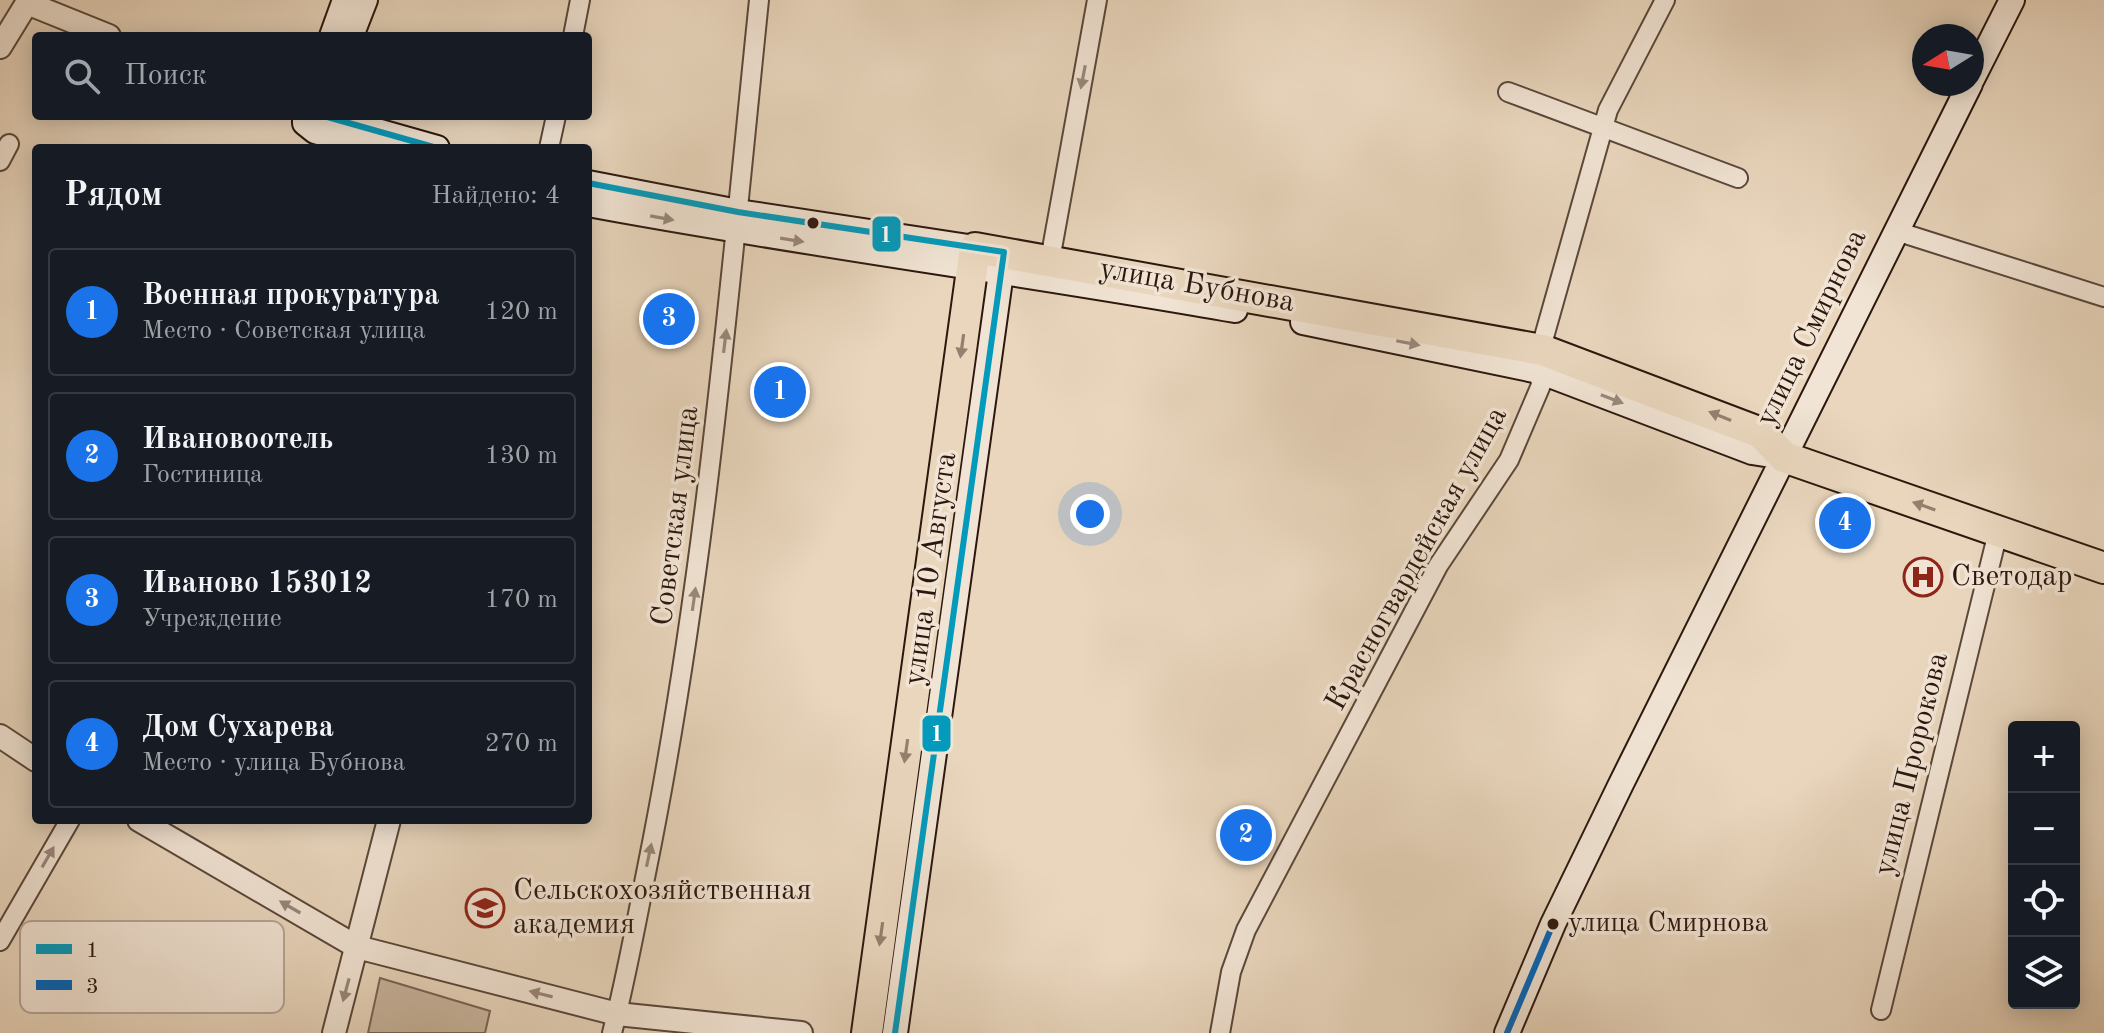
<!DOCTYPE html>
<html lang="ru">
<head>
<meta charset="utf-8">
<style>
  body { margin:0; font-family:"Old Standard TT",serif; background:#242831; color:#f1f3f6 }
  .controls { position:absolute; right:24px; bottom:24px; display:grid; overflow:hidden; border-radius:8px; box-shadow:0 4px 20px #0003 }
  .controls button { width:72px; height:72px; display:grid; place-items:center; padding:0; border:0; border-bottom:2px solid #363941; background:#171b24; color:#f1f3f6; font:40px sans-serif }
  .compass { position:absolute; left:1912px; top:24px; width:72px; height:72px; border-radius:50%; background:#171b24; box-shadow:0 4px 20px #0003; rotate:259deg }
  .you { position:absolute; left:1090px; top:514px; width:28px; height:28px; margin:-20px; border:6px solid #fff; border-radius:50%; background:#1a73e8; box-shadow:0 0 0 12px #1a73e833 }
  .badge { display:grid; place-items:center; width:52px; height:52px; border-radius:50%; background:#1a73e8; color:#fff; font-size:26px; font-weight:700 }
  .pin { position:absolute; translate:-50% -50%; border:4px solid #fff; box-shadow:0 2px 8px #0006 }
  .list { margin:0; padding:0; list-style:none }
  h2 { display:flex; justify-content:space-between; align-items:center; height:104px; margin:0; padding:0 32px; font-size:34px }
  h2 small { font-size:26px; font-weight:400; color:#9ea1a6 }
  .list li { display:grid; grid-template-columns:52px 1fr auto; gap:24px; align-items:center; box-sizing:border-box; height:128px; margin:0 16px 16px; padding:0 16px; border:2px solid #363941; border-radius:8px }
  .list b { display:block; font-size:30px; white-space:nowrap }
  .list p { margin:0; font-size:26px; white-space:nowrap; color:#9ea1a6 }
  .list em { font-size:26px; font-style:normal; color:#9ea1a6 }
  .icon { flex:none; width:44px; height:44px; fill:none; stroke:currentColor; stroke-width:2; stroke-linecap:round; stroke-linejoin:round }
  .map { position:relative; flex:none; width:2104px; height:1033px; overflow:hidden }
  .search { position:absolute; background:#171b24; box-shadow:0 4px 20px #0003; left:32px; top:32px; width:560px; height:88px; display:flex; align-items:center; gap:20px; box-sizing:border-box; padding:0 28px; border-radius:8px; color:#9ea1a6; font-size:30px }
  .panel { position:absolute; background:#171b24; box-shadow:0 4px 20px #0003; left:32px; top:144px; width:560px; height:680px; border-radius:8px }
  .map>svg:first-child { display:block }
  .green { fill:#c9b69f; stroke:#7a6656; stroke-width:2 }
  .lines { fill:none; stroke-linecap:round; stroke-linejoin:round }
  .minor-casing { stroke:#5b473a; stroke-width:22 }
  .tertiary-casing { stroke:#5b473a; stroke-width:26 }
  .secondary-casing { stroke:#2c170e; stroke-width:28 }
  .trunk-casing { stroke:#2c170e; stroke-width:34 }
  .minor { stroke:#f1e4d4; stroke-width:18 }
  .tertiary { stroke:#f1e4d4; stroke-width:22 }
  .secondary { stroke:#f1e4d4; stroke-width:24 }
  .trunk { stroke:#e9d6bd; stroke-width:30 }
  .bus-1-casing { stroke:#f1e4d4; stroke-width:12 }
  .bus-2-casing { stroke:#f1e4d4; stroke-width:12 }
  .bus-1 { stroke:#049abb; stroke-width:6 }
  .bus-2 { stroke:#0065bd; stroke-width:6 }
  .oneway { fill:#98887b }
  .oneway2 { fill:#94806e }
  .bus-dot { fill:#2c170e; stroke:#f1e4d4; stroke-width:3 }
  .labels { text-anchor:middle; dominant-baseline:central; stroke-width:7; stroke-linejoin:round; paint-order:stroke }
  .bus-label { font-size:28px; fill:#2c170e; stroke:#f1e4d4; text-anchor:start }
  .street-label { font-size:30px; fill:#2c170e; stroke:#f1e4d4 }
  .poi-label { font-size:30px; fill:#2c170e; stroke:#f1e4d4; text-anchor:start }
  .key { fill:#f1e4d4; stroke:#b6a699; stroke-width:2 }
  .key-label { font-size:22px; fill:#2c170e }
  .line-badge { stroke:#f1e4d4; stroke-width:3 }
  .badge-label { font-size:22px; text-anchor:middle; font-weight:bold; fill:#fff }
</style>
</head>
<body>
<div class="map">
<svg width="2104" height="1033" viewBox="0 0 2104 1033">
  <rect width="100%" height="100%" fill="#e9d6bd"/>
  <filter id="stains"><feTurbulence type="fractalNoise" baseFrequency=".0025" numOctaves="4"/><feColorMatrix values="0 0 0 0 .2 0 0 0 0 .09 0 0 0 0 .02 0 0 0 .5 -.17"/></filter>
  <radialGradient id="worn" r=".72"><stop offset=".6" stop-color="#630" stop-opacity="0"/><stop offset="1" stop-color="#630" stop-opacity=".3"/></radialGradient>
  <path class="green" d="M380 978 490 1011 485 1033H368Z"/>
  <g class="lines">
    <defs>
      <path id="minor" d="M573 36 580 0
        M1508 92 1738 178
        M549 148 556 116
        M0 161 9 144
        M1896 231 2104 297
        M1050 260 1097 0
        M0 941 70 820
        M1881 1010 1998 532
        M612 1033C626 979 636 923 647 868 705 580 729 292 759 0
        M1220 1033 1231 972 1246 930 1438 566 1509 460 1541 385 1539 371 1544 337 1608 110 1665 0"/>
      <path id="tertiary" d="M0 47 27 3 109 36
        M0 736 36 760
        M139 820 357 947 617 1014 801 1033
        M334 1033 389 820"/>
      <path id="secondary" d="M332 36 345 0
        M351 36 365 0
        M1972 79 2012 0
        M305 116V123L315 131 372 148
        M324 116 437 148
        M588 183 738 212 975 248
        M588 204C803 244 1020 272 1235 310
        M1303 322 1539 371 1752 452 1784 457
        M895 1033 1003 258
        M1507 1033 1553 924 1621 784 1970 84"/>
      <path id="trunk" d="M867 1033 975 248 1542 350 1761 433 1784 457 2104 568"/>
    </defs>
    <use href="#minor" class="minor-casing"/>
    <use href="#tertiary" class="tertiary-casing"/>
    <use href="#secondary" class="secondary-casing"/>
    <use href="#trunk" class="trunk-casing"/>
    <use href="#minor" class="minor"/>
    <use href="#tertiary" class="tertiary"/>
    <use href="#secondary" class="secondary"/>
    <use href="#trunk" class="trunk"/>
    <defs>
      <path id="bus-1" d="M324 116 437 148
        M588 183 738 212 1004 252 895 1033"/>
      <path id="bus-2" d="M1507 1033 1553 924"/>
    </defs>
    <use href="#bus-1" class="bus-1-casing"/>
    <use href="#bus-2" class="bus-2-casing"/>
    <use href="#bus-1" class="bus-1"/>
    <use href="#bus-2" class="bus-2"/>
  </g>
  <defs><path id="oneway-solid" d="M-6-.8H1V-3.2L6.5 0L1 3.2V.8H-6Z" transform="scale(2)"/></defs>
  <g class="oneway">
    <use href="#oneway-solid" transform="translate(1083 77) rotate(101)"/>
    <use href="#oneway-solid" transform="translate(662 218) rotate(10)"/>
    <use href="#oneway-solid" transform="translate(792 240) rotate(9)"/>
    <use href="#oneway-solid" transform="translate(725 341) rotate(-83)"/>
    <use href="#oneway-solid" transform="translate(1408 343) rotate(11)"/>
    <use href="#oneway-solid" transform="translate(1612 399) rotate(21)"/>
    <use href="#oneway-solid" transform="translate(694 599) rotate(-82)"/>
    <use href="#oneway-solid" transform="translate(649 855) rotate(-78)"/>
    <use href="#oneway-solid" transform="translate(48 857) rotate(-60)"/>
    <use href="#oneway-solid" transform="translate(290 907) rotate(-150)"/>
    <use href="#oneway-solid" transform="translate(346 990) rotate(105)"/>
    <use href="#oneway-solid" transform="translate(541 994) rotate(-166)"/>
  </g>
  <g class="oneway2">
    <use href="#oneway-solid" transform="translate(962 346) rotate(98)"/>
    <use href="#oneway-solid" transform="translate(1720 416) rotate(-158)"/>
    <use href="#oneway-solid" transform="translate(1924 506) rotate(-161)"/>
    <use href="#oneway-solid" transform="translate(906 751) rotate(98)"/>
    <use href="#oneway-solid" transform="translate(881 934) rotate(98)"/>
  </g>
  <defs>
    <symbol id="hospital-ring" viewBox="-11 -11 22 22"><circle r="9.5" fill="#f1e4d4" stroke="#8f2418" stroke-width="1.5"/><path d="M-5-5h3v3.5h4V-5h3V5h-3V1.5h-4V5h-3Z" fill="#8f2418"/></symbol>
    <symbol id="university-ring" viewBox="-11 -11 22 22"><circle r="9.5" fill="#f1e4d4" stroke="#8f2418" stroke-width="1.5"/><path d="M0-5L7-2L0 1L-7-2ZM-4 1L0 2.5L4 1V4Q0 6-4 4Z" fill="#8f2418"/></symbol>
  </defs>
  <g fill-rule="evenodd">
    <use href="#hospital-ring" x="1901" y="555" width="44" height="44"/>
    <use href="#university-ring" x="463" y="886" width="44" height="44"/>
  </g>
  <g class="bus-dot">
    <circle cx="813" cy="223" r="7"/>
    <circle cx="1553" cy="924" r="7"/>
  </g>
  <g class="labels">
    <g class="bus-label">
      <text x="1568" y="924">улица Смирнова</text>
    </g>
    <g class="street-label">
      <text transform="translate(1197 286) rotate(10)">улица Бубнова</text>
      <text transform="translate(1812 328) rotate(-64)">улица Смирнова</text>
      <text transform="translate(676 516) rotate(-83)">Советская улица</text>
      <text transform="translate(1417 559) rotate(-61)">Красногвардейская улица</text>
      <text transform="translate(931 569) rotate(-82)">улица 10 Августа</text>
      <text transform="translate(1912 764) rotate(-76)">улица Пророкова</text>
    </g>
    <g class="poi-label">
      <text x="1951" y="577">Светодар</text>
      <text x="513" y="891">Сельскохозяйственная<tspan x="513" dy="34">академия</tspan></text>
    </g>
  </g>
  <rect x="20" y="921" width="264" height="92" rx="12" class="key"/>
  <rect x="36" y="944" width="36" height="10" fill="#049abb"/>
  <rect x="36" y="980" width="36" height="10" fill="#0065bd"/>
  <g class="key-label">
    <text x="86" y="957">1</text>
    <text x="86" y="993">3</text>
  </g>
  <g class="line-badge">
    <rect x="871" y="215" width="31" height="38" rx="8" fill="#049abb"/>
    <rect x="921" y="714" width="31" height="39" rx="8" fill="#049abb"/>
  </g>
  <g class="badge-label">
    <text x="886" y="242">1</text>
    <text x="937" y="741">1</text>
  </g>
  <rect width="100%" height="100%" filter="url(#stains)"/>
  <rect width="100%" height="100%" fill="url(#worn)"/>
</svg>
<div class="controls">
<button>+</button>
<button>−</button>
<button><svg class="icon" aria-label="locate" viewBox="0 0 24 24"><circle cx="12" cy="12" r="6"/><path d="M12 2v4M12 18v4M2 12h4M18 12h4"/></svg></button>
<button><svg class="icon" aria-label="layers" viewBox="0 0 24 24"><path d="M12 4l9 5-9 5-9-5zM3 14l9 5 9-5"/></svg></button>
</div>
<svg class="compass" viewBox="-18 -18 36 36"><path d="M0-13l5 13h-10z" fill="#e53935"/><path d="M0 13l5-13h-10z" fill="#9ea1a6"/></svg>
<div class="you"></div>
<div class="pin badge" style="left:780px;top:392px">1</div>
<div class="pin badge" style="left:1246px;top:835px">2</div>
<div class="pin badge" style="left:669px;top:319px">3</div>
<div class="pin badge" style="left:1845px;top:523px">4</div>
<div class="search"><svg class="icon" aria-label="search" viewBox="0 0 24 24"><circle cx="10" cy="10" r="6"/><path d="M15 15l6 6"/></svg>Поиск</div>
<section class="panel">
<h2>Рядом<small>Найдено: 4</small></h2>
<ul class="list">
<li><span class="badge">1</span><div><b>Военная прокуратура</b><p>Место · Советская улица</p></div><em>120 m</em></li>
<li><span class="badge">2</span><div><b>Ивановоотель</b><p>Гостиница</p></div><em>130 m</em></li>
<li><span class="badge">3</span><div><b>Иваново 153012</b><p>Учреждение</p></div><em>170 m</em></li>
<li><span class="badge">4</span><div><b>Дом Сухарева</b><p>Место · улица Бубнова</p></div><em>270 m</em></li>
</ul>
</section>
</div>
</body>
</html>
